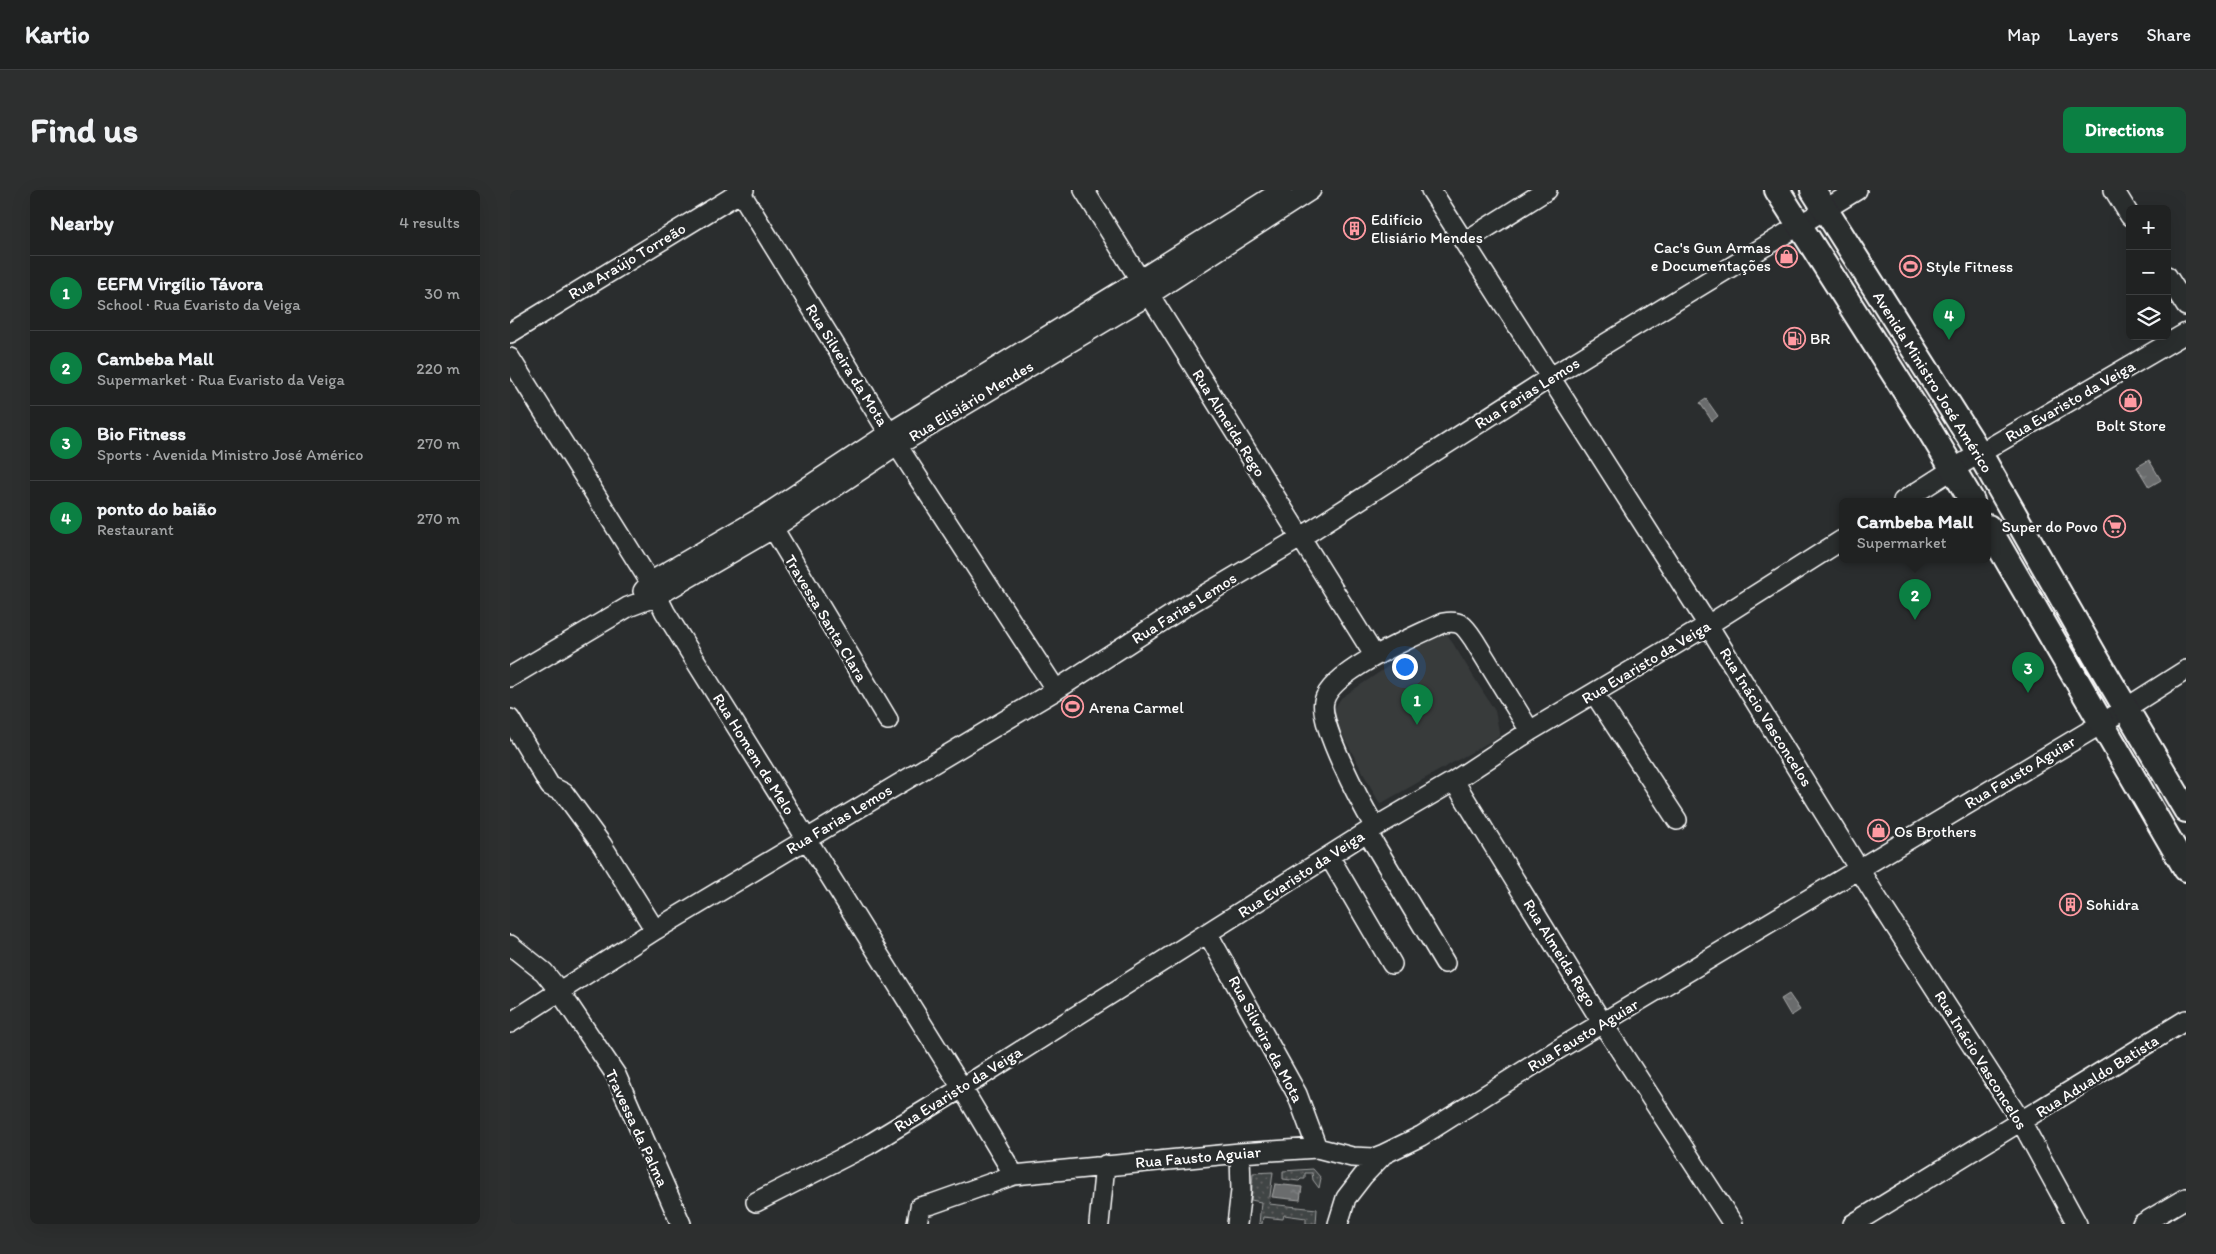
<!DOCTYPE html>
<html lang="en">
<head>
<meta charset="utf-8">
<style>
  body { margin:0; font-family:Itim,sans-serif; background:#2d2f2f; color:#f1f3f6 }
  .controls { position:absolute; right:15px; top:15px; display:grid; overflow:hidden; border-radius:8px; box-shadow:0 5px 20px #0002 }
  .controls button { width:45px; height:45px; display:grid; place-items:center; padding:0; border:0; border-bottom:1px solid #3d3f40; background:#202222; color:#f1f3f6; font:25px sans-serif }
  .you { position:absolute; left:894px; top:476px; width:18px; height:18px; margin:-12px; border:4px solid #fff; border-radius:50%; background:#1a73e8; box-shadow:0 0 0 8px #1a73e833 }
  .badge { display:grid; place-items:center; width:32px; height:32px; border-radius:50%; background:#0b8043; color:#fff; font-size:16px; font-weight:700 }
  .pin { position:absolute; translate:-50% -41px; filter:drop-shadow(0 1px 2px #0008) }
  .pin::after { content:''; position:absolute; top:26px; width:18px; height:15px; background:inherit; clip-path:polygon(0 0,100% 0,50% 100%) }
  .popup { position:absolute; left:1329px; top:308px; width:152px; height:65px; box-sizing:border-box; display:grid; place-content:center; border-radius:8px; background:#202222; filter:drop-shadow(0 1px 4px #0005); font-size:16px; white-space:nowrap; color:#a2a4a5 }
  .popup b { font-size:19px; color:#f1f3f6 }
  .popup::after { content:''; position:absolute; left:50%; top:100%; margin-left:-10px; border:10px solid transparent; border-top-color:#202222 }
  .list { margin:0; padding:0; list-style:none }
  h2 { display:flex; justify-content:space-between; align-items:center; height:65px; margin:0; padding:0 20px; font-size:21px }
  h2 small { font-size:16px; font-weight:400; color:#a2a4a5 }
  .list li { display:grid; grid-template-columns:32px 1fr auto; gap:15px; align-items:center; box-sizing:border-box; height:75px; padding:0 20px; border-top:1px solid #3d3f40 }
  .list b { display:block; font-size:19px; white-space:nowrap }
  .list p { margin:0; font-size:16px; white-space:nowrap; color:#a2a4a5 }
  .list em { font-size:16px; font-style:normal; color:#a2a4a5 }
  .icon { flex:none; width:28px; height:28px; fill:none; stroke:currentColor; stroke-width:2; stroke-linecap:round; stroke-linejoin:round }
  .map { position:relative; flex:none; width:1676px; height:1034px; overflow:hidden; border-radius:8px }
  header { display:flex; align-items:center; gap:30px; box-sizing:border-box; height:70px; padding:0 25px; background:#202222; border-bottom:1px solid #3d3f40 }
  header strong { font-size:24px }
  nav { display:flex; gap:28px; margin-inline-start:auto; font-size:18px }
  .intro { display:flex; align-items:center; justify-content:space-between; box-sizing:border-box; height:120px; padding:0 30px }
  h1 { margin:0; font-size:35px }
  .button { padding:12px 22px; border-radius:8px; background:#0b8043; color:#fff; font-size:18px; font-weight:700 }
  main { display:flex; gap:30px; padding:0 30px }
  aside { flex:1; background:#202222; border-radius:8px; box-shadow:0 5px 20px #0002 }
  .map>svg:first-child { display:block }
  .built { fill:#373a3b }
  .grass { fill:url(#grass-dots); stroke:#a0a2a2 }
  .water { fill:url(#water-ripples); stroke:#a6a7a7 }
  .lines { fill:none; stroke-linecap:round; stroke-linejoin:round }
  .minor-casing { stroke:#fff; stroke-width:22 }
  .major-casing { stroke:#fff; stroke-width:28 }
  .minor { stroke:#2a2d2e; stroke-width:19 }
  .major { stroke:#2a2d2e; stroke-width:24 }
  .labels { text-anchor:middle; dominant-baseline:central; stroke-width:5; stroke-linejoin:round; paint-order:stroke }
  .poi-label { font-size:16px; fill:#fff; stroke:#2a2d2e; text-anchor:start }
  .street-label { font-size:16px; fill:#fff; stroke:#2a2d2e }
</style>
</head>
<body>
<header>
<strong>Kartio</strong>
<nav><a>Map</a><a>Layers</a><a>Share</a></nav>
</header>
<div class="intro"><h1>Find us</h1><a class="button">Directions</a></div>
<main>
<aside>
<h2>Nearby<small>4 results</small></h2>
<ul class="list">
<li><span class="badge">1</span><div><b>EEFM Virgílio Távora</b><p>School · Rua Evaristo da Veiga</p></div><em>30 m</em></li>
<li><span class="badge">2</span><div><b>Cambeba Mall</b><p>Supermarket · Rua Evaristo da Veiga</p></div><em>220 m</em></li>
<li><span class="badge">3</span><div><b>Bio Fitness</b><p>Sports · Avenida Ministro José Américo</p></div><em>270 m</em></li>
<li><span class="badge">4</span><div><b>ponto do baião</b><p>Restaurant</p></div><em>270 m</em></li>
</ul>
</aside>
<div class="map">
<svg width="1676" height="1034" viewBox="0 0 1676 1034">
  <defs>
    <pattern id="grass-dots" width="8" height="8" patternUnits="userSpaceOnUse" patternTransform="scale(1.25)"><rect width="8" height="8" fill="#414445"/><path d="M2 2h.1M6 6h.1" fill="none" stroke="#5e6061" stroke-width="1.8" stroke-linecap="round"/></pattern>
    <pattern id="water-ripples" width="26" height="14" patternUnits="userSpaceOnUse" patternTransform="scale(1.25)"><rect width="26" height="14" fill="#6a6c6d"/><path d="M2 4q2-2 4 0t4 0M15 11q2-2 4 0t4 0" fill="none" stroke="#808283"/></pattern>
  </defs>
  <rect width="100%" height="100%" fill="#2a2d2e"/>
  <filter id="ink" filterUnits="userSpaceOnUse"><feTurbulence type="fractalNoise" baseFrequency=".02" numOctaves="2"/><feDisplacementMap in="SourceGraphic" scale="10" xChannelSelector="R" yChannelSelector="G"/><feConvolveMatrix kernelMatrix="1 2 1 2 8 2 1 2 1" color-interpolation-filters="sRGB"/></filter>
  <g filter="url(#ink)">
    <path class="built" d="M934 439 985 521 990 546 870 614 821 524 831 508Z"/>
    <path class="grass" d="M803 979 811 988 809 998 803 990 802 983H795V989H791L789 991 773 989V981Z
      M763 982 759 1014 807 1019 806 1034H796V1028L774 1025 773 1029 753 1027 752 1034H749L751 1012 741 1010 743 983Z"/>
    <path class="water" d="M1196 209 1208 226 1202 231 1190 213Z
      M1639 270 1651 290 1639 297 1627 277Z
      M1279 804 1290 820 1281 826 1271 809Z
      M765 994 792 997 790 1010 762 1007Z"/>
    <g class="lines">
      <defs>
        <path id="minor" d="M229 0 379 243 546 500
          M574 0 864 465
          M921 0 1198 435 1365 705 1512 933 1567 1034
          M1604 0 1620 26
          M954 52 1037 0
          M1657 86 1676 116
          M0 143 234 0
          M0 168 140 392 155 422 452 898 504 985
          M1393 311 1443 279 1676 143
          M257 328 378 530
          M133 401 140 392 255 325 379 243 629 90 772 0
          M0 487 118 417 147 406 262 339 388 255 639 105 801 0
          M1084 503 1167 630
          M0 529 40 596 54 603 92 655 145 740
          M944 591 1093 834 1223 1034
          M865 637C852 615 808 534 814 511 821 481 905 446 933 433 951 430 954 435 964 450L1020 541
          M857 642 935 773
          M819 666 882 774
          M698 744 787 904 807 958
          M0 755 34 782 50 802 106 885 171 1034
          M0 833 145 740 546 500 674 417 790 348 1041 187 1347 0
          M246 1012 358 955 452 898 857 642 944 591 1020 541 1198 435 1332 350
          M407 1034 410 1017 422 1014 504 985 730 963 807 958 842 967 864 968 874 964 911 946 1047 860 1591 534 1676 480
          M589 1034 595 975
          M727 1034 731 1001 730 963
          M828 1034 836 1008 853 986 874 964
          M1343 1034 1676 830
          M1632 1034 1676 1008"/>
        <path id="major" d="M1267 0 1414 231 1462 311
          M1303 0 1470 264 1585 466 1676 620
          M1478 337 1676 679"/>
      </defs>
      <use href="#minor" class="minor-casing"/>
      <use href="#major" class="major-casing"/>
      <use href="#minor" class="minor"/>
      <use href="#major" class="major"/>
    </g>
  </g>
  <defs>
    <symbol id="building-ring" viewBox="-11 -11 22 22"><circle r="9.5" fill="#2a2d2e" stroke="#ff9aa2" stroke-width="1.5"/><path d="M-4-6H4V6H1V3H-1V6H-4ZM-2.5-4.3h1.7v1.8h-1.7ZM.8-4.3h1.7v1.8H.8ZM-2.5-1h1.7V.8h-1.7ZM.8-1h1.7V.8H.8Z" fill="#ff9aa2"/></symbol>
    <symbol id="shop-ring" viewBox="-11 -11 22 22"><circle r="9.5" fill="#2a2d2e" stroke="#ff9aa2" stroke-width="1.5"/><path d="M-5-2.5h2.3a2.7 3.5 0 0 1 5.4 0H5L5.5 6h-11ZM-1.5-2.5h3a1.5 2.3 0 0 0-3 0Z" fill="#ff9aa2"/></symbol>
    <symbol id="stadium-ring" viewBox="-11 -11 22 22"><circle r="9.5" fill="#2a2d2e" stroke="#ff9aa2" stroke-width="1.5"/><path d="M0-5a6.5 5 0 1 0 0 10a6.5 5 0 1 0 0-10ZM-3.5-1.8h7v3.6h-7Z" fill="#ff9aa2"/></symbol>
    <symbol id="fuel-ring" viewBox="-11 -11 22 22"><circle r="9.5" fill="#2a2d2e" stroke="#ff9aa2" stroke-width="1.5"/><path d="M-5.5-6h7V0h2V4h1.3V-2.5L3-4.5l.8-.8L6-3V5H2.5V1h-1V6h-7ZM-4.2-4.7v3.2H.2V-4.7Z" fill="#ff9aa2"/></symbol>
    <symbol id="supermarket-ring" viewBox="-11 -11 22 22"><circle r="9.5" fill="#2a2d2e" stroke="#ff9aa2" stroke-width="1.5"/><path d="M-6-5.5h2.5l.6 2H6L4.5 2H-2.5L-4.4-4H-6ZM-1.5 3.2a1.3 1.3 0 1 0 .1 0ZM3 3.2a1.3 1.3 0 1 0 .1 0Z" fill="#ff9aa2"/></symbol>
  </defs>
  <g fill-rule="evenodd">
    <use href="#building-ring" x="832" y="26" width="25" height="25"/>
    <use href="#shop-ring" x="1264" y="54" width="25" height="25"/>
    <use href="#stadium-ring" x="1388" y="64" width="25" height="25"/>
    <use href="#fuel-ring" x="1272" y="136" width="25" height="25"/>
    <use href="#shop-ring" x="1608" y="198" width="25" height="25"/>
    <use href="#supermarket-ring" x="1592" y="324" width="25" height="25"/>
    <use href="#stadium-ring" x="550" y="504" width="25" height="25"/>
    <use href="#shop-ring" x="1356" y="628" width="25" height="25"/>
    <use href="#building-ring" x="1548" y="702" width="25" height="25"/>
  </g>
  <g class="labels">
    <g class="poi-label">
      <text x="861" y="29">Edifício<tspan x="861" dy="18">Elisiário Mendes</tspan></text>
      <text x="1261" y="57" text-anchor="end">Cac's Gun Armas<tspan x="1261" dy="18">e Documentações</tspan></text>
      <text x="1416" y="76">Style Fitness</text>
      <text x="1300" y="148">BR</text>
      <text x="1621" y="235" text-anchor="middle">Bolt Store</text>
      <text x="1588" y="336" text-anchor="end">Super do Povo</text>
      <text x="579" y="517">Arena Carmel</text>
      <text x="1384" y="641">Os Brothers</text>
      <text x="1576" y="714">Sohidra</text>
    </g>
    <g class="street-label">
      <text transform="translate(117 71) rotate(-31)">Rua Araújo Torreão</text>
      <text transform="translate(337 175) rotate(58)">Rua Silveira da Mota</text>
      <text transform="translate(1423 192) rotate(58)">Avenida Ministro José Américo</text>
      <text transform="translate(1017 203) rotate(-32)">Rua Farias Lemos</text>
      <text transform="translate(461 211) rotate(-31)">Rua Elisiário Mendes</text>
      <text transform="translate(1560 211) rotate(-30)">Rua Evaristo da Veiga</text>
      <text transform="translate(719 233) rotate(58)">Rua Almeida Rego</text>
      <text transform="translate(674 418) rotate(-32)">Rua Farias Lemos</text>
      <text transform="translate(316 428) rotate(59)">Travessa Santa Clara</text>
      <text transform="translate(1136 472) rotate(-31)">Rua Evaristo da Veiga</text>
      <text transform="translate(1256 527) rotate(58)">Rua Inácio Vasconcelos</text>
      <text transform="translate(244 564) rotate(58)">Rua Homem de Melo</text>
      <text transform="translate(1510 582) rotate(-31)">Rua Fausto Aguiar</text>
      <text transform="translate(329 629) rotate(-31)">Rua Farias Lemos</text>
      <text transform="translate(791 684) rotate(-33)">Rua Evaristo da Veiga</text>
      <text transform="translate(1050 763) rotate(58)">Rua Almeida Rego</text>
      <text transform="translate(1073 845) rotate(-31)">Rua Fausto Aguiar</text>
      <text transform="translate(756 849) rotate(62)">Rua Silveira da Mota</text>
      <text transform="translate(1471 870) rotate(58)">Rua Inácio Vasconcelos</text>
      <text transform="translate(1587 886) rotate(-32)">Rua Adualdo Batista</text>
      <text transform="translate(448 899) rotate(-32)">Rua Evaristo da Veiga</text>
      <text transform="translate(127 938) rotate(65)">Travessa da Palma</text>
      <text transform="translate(688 967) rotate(-5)">Rua Fausto Aguiar</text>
    </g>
  </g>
</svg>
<div class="controls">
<button>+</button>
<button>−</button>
<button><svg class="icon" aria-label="layers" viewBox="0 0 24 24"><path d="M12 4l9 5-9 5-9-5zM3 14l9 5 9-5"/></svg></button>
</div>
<div class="you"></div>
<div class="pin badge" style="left:907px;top:535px">1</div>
<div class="pin badge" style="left:1405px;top:430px">2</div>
<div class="popup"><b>Cambeba Mall</b>Supermarket</div>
<div class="pin badge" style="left:1518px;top:503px">3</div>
<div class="pin badge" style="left:1439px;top:150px">4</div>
</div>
</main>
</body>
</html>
